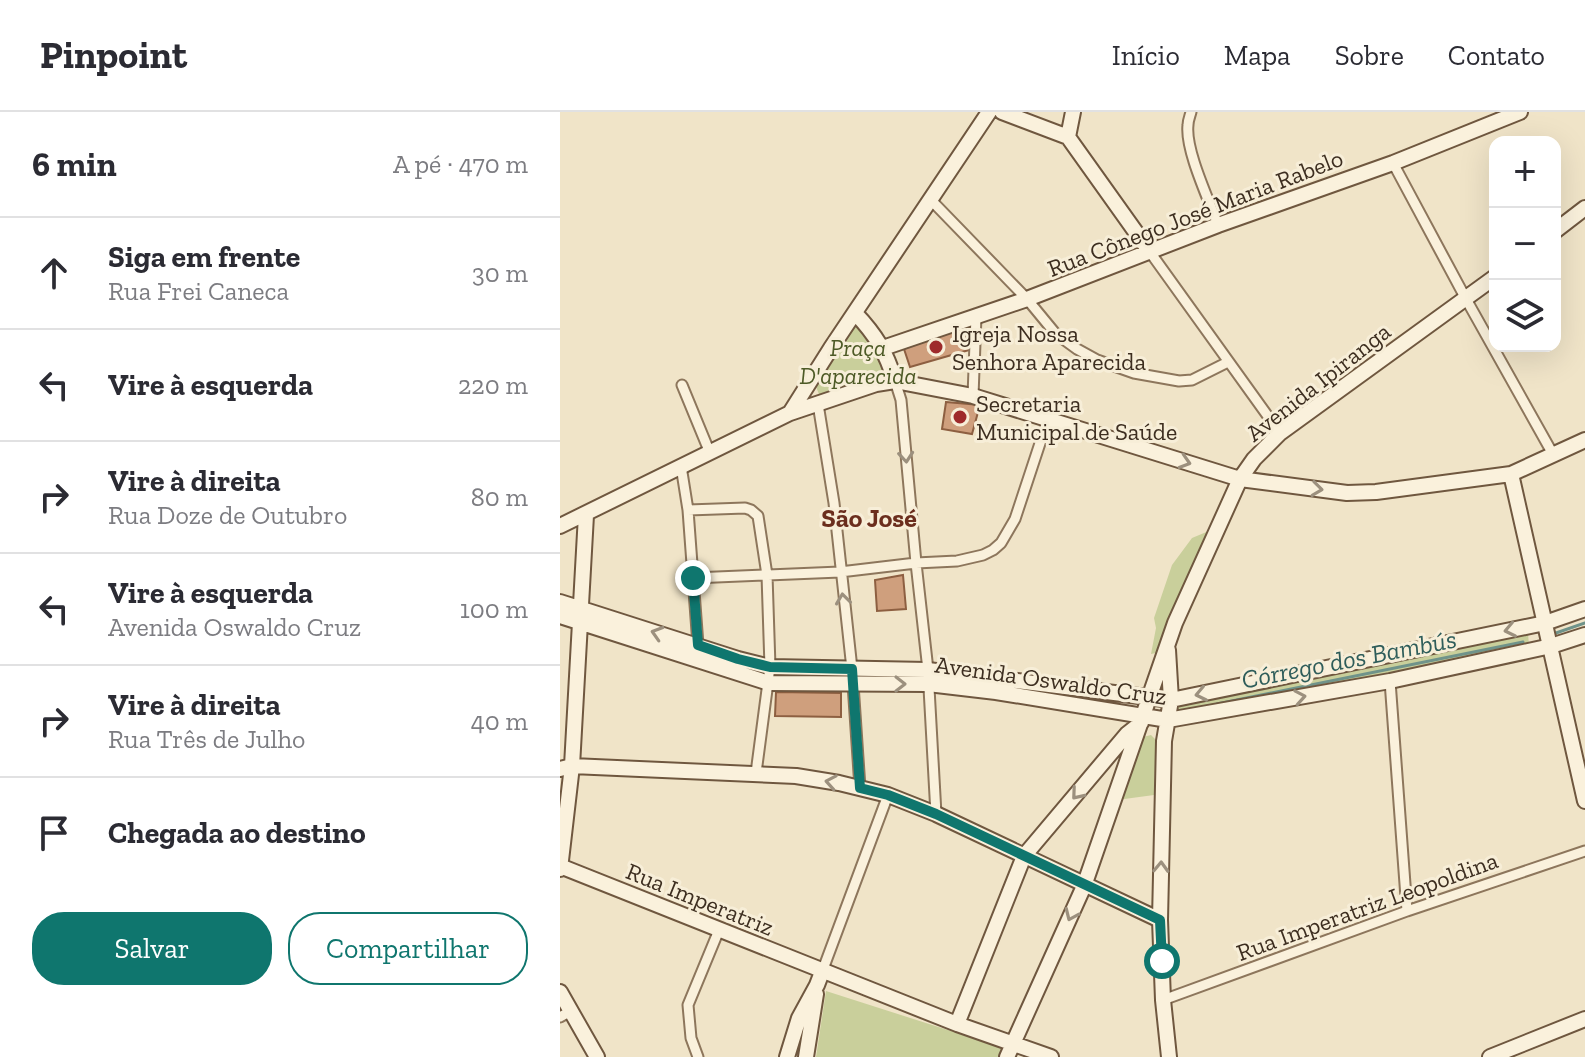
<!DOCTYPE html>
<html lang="pt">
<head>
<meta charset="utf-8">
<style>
  body { margin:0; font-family:"Zilla Slab",serif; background:#f7f7f7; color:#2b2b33 }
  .controls { position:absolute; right:24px; top:24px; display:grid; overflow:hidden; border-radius:16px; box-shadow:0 8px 32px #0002 }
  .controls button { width:72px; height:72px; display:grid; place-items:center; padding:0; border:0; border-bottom:2px solid #e1e1e2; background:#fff; color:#2b2b33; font:40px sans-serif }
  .stop { position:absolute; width:24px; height:24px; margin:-18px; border:6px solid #0f766e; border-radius:50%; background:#fff }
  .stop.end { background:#0f766e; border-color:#fff; box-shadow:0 2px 8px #0008 }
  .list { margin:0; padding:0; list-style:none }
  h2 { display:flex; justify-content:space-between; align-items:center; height:104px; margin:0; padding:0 32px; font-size:34px }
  h2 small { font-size:26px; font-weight:400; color:#7c7c81 }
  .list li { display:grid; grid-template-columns:52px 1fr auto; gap:24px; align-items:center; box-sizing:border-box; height:112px; padding:0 32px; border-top:2px solid #e1e1e2 }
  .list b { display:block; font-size:30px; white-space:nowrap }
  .list p { margin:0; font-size:26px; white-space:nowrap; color:#7c7c81 }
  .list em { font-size:26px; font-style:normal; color:#7c7c81 }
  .actions { display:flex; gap:16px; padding:24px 32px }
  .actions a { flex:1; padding:18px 0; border:2px solid #0f766e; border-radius:32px; text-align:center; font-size:28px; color:#0f766e }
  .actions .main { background:#0f766e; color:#fff }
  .icon { flex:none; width:44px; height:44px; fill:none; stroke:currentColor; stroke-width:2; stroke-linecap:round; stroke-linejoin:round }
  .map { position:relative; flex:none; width:1025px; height:945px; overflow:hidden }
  header { display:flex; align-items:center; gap:48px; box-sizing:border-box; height:112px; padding:0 40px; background:#fff; border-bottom:2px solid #e1e1e2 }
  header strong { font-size:38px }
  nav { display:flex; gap:44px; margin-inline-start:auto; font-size:28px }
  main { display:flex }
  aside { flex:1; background:#fff }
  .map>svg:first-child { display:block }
  .green { fill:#c9cf9b }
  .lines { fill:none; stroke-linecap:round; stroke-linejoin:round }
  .stream { stroke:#6f938a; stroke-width:3 }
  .building { fill:#cf9f7d; stroke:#8d5f41; stroke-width:2 }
  .street-casing { stroke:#8d765c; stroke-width:13 }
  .secondary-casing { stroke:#6f573f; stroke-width:18 }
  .street { stroke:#faf1dc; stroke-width:9 }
  .secondary { stroke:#faf1dc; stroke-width:14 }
  .oneway { stroke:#9c907e }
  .route { stroke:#0f766e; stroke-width:10 }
  .poi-dot { fill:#9e2a2b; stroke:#f7eed8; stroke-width:3 }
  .labels { text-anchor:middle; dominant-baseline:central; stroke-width:6; stroke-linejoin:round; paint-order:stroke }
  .street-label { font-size:24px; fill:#3d2e20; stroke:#f7eed8 }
  .poi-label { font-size:24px; fill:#3d2e20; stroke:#f7eed8; text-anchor:start }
  .park-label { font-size:24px; font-style:italic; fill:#4d5a26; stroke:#f7eed8 }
  .neighbourhood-label { font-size:26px; font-weight:bold; fill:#6b2e1e; stroke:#f7eed8 }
  .water-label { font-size:26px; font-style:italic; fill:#2f5d5a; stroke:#f7eed8 }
</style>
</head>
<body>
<header>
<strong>Pinpoint</strong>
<nav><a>Início</a><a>Mapa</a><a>Sobre</a><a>Contato</a></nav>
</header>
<main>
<aside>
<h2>6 min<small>A pé · 470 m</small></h2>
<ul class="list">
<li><svg class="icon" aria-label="ahead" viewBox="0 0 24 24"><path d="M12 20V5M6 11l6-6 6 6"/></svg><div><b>Siga em frente</b><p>Rua Frei Caneca</p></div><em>30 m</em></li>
<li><svg class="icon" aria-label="left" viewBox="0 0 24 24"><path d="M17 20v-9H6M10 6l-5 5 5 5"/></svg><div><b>Vire à esquerda</b></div><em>220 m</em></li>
<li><svg class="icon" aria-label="right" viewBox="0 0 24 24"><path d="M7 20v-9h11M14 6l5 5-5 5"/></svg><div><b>Vire à direita</b><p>Rua Doze de Outubro</p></div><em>80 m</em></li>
<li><svg class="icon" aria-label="left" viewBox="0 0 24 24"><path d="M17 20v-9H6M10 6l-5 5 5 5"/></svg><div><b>Vire à esquerda</b><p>Avenida Oswaldo Cruz</p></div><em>100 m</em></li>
<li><svg class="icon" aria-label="right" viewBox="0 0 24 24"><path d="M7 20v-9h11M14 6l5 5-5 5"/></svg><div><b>Vire à direita</b><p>Rua Três de Julho</p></div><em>40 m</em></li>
<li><svg class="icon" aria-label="arrive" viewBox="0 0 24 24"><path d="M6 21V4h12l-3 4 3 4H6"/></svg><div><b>Chegada ao destino</b></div></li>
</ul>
<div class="actions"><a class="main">Salvar</a><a>Compartilhar</a></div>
</aside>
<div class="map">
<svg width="1025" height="945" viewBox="0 0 1025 945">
  <rect width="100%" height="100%" fill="#f0e4c8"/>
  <path class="green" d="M295 208 307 218 330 266 261 287 254 270Z
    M656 416 603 531 596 541 591 542 596 516 594 506 612 453 632 426Z
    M968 521 969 534 619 604 617 591Z
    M591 623 596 628 594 683 557 688 579 626Z
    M266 879 444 936 440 945H256Z"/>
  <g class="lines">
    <path class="stream" d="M996 521 1025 511
      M657 592 963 530"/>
  </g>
  <path class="building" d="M402 212 409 238 350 255 342 231Z
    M386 290 420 293 412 322 382 317Z
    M343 463 346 497 317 499 315 468Z
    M216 580 281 581V605L215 604Z"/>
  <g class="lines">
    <defs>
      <path id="street" d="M631 0C630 4 628 8 628 13 625 38 649 88 658 113
        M833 51 906 187 994 344
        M370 87 467 187 495 221 517 237 537 248 574 261 619 269 632 268 668 250
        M590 140 720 321
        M335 269 341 288 356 451 368 558 376 702
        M122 273 150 341
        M413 284 416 204
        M258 292 274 391 292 557 300 676
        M121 354 128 398 138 533
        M128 398 185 396 191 398 198 404 207 463 210 555 196 661
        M133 466 280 460 356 451 397 449 423 443 433 438 441 431 455 407 488 307
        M830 569 847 799
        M262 860 328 683
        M603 888 847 799 1025 739
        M0 905 11 899
        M138 945 131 926 128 893 159 818"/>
      <path id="secondary" d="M442 0 508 25 590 140
        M508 25 513 0
        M995 119 1025 96
        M295 201C316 223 326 240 335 269
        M323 236 467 187 658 113 833 51 960 0
        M230 301 271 236 429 0
        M951 362 1025 689
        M0 414 230 301 316 272 335 269 413 284 680 367 787 381 816 380 951 362 1025 328
        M0 490 178 547 210 555 368 558 611 588 985 511 1025 497
        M0 504 209 571 368 572 436 580 608 608 830 569 991 534 1025 523
        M608 538 611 588 604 629 600 808 603 888 609 945
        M0 657 12 654 236 664 279 671 328 683 376 702 600 808
        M0 754 397 912 491 945
        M0 757 12 654 26 403
        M0 880 37 945
        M397 912 464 744 567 622 581 611
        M227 945 239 906 257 873 262 860
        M246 945 256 882
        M447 945 524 774 615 511 680 367 694 347 720 321 935 165
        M930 945 1025 907"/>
    </defs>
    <use href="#street" class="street-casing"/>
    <use href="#secondary" class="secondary-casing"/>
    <use href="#street" class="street"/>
    <use href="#secondary" class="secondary"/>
  </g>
  <defs><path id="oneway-chevron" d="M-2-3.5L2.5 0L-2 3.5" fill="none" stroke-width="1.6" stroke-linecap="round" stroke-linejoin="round" transform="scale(2)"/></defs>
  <g class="oneway">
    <use href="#oneway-chevron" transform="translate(346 345) rotate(85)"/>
    <use href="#oneway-chevron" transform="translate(625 350) rotate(17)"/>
    <use href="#oneway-chevron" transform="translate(757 377) rotate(7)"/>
    <use href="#oneway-chevron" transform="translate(283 487) rotate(-97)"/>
    <use href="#oneway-chevron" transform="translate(950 518) rotate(168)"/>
    <use href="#oneway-chevron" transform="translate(97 521) rotate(-163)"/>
    <use href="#oneway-chevron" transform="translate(340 572)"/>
    <use href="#oneway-chevron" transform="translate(641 582) rotate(168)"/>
    <use href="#oneway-chevron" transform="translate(740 585) rotate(-10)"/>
    <use href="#oneway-chevron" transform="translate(271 670) rotate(-170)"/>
    <use href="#oneway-chevron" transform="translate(517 682) rotate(130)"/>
    <use href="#oneway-chevron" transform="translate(601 755) rotate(-88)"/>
    <use href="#oneway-chevron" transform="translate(511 803) rotate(114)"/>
  </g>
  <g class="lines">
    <path class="route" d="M133 466 138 533 178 547 210 555 292 557 300 676 328 683 376 702 600 808 602 849"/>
  </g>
  <g class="poi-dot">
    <circle cx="376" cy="235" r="8"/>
    <circle cx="400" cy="305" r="8"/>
  </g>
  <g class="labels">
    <g class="street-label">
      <text transform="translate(635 101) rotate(-21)">Rua Cônego José Maria Rabelo</text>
      <text transform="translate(758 270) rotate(-38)">Avenida Ipiranga</text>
      <text transform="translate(491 568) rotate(8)">Avenida Oswaldo Cruz</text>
      <text transform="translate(140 787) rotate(22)">Rua Imperatriz</text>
      <text transform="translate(807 794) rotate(-20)">Rua Imperatriz Leopoldina</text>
    </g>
    <g class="poi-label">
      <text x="392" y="221">Igreja Nossa<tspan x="392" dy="28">Senhora Aparecida</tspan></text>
      <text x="416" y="291">Secretaria<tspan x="416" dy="28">Municipal de Saúde</tspan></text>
    </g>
    <g class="park-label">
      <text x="298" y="235">Praça<tspan x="298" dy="28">D'aparecida</tspan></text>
    </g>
    <g class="neighbourhood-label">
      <text x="309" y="406">São José</text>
    </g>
    <g class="water-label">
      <text transform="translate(789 547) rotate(-11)">Córrego dos Bambús</text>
    </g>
  </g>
</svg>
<div class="controls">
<button>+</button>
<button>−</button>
<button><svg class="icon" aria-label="layers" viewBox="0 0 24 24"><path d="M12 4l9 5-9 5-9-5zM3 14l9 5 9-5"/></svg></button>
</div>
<div class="stop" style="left:602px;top:849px"></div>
<div class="stop end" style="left:133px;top:466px"></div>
</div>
</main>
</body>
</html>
